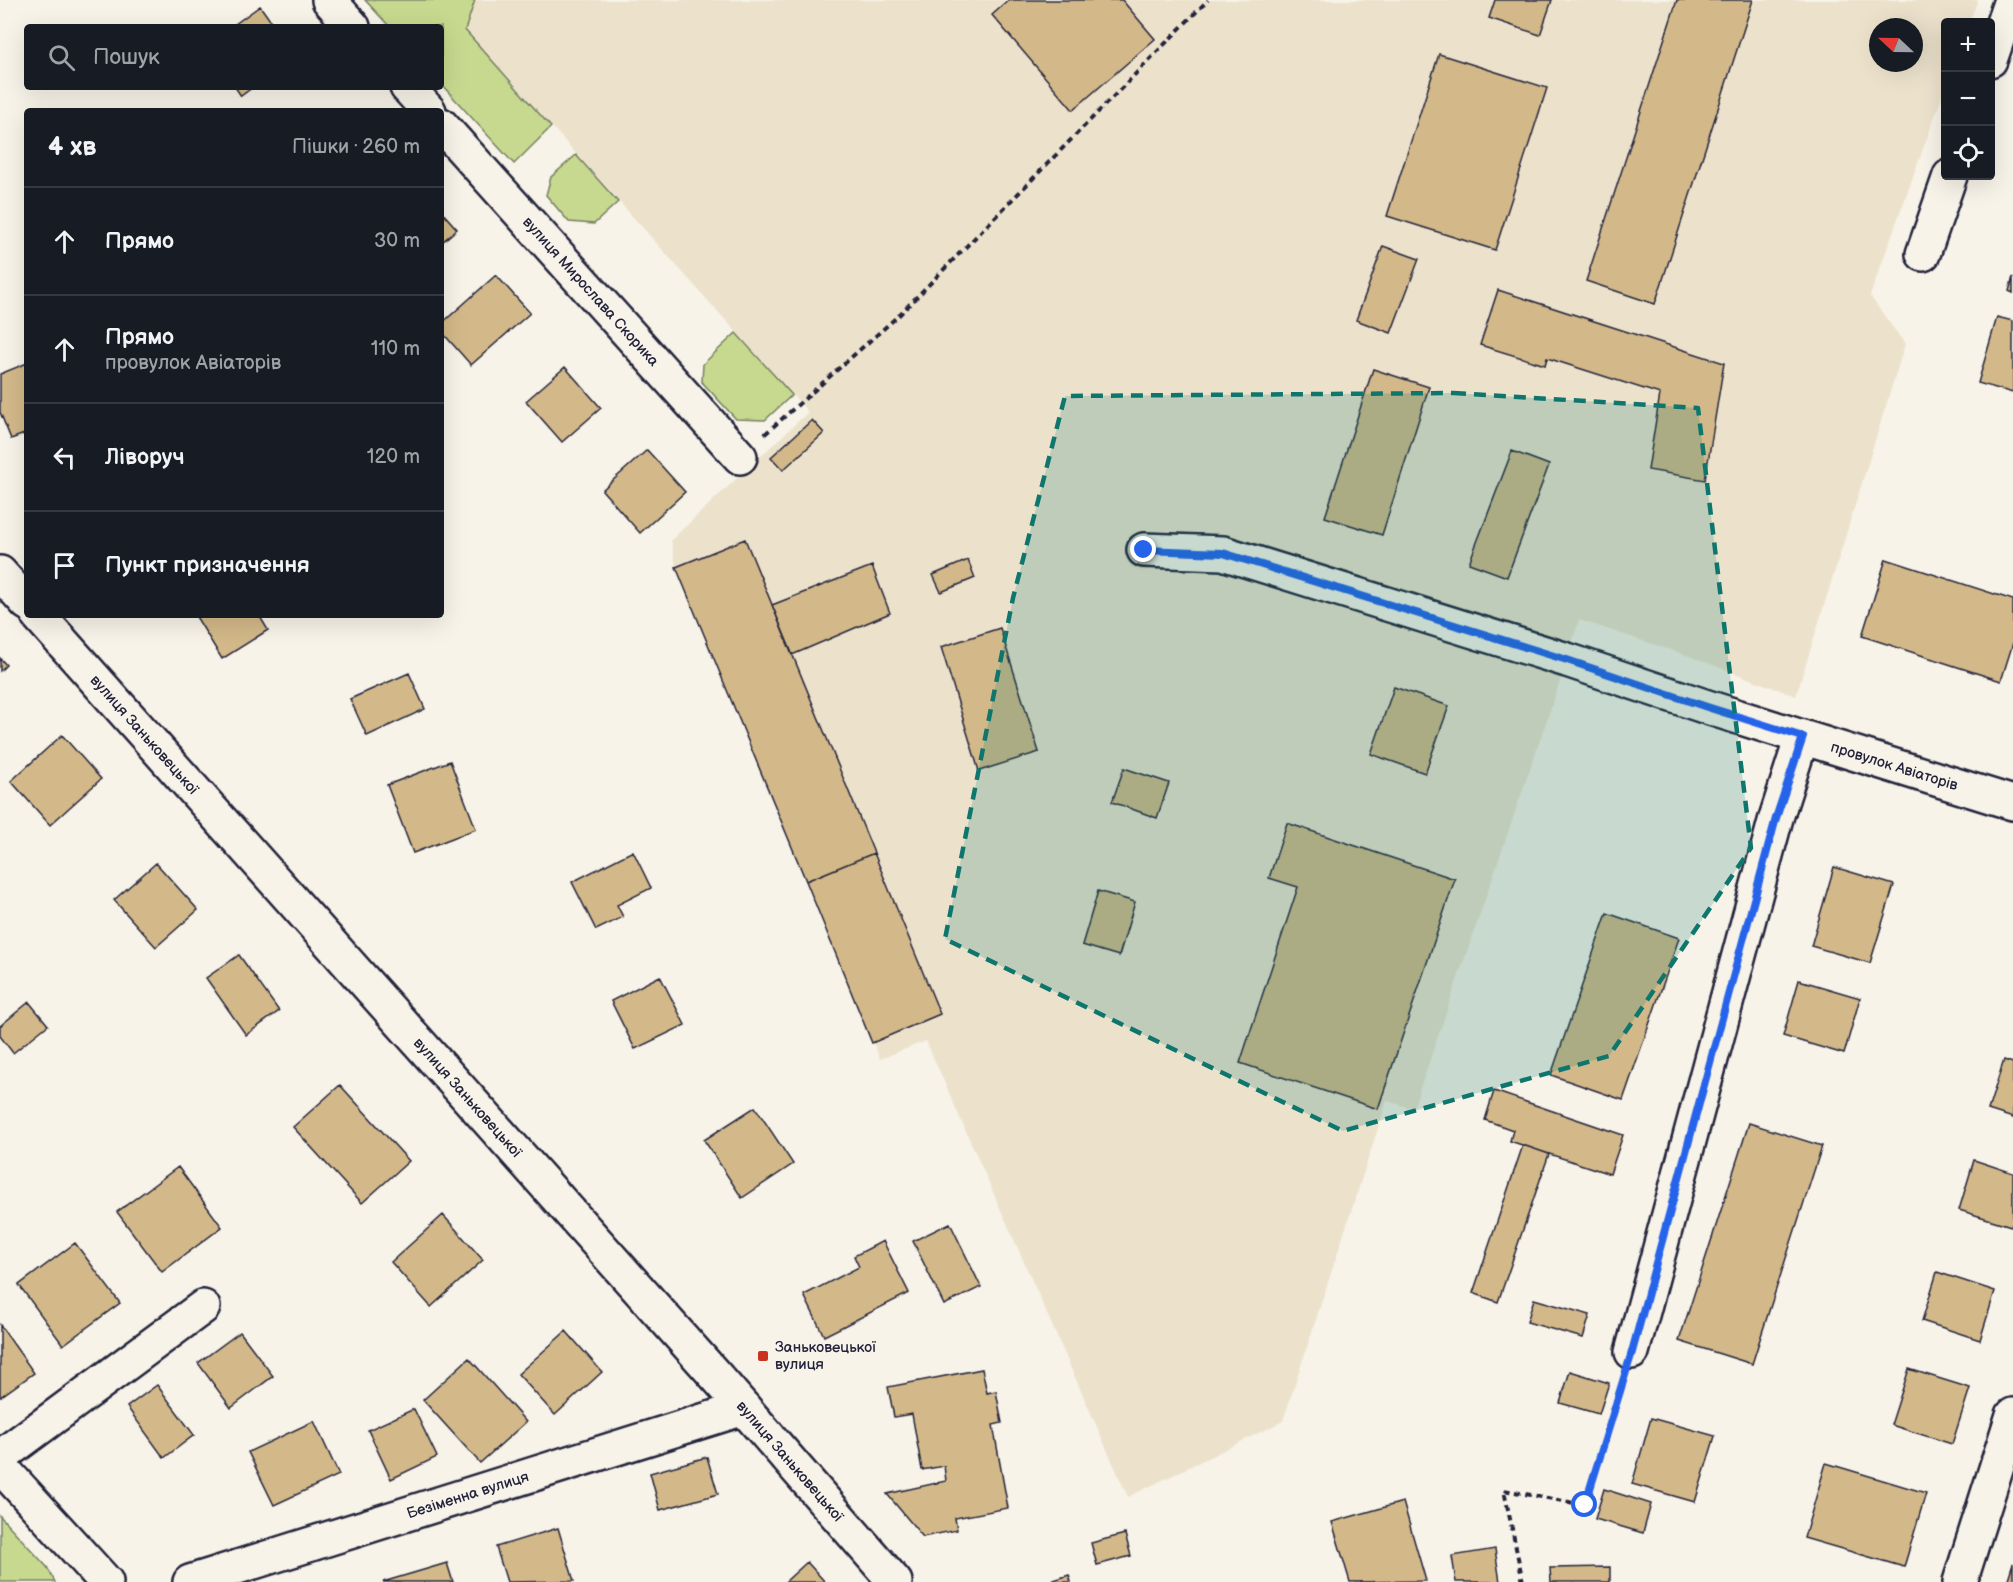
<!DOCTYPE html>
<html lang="uk">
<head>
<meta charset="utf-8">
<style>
  body { margin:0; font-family:"Balsamiq Sans",sans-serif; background:#20242c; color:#f1f3f6 }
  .controls { position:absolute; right:18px; top:18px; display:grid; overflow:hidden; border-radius:6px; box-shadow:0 6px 24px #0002 }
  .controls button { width:54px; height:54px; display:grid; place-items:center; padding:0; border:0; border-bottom:2px solid #363941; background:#171b24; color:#f1f3f6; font:30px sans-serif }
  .compass { position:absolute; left:1869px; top:18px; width:54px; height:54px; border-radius:50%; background:#171b24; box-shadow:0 6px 24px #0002; rotate:292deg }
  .stop { position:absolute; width:18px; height:18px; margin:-14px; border:4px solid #2563eb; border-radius:50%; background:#fff }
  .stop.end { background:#2563eb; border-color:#fff; box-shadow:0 2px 6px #0008 }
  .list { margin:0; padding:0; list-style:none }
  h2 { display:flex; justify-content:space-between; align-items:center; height:78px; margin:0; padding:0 24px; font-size:26px }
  h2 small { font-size:20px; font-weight:400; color:#9ea1a6 }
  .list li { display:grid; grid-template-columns:39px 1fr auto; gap:18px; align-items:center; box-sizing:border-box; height:108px; padding:0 24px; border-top:2px solid #363941 }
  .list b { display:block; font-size:22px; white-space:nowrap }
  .list p { margin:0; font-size:20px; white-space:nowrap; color:#9ea1a6 }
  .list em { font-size:20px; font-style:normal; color:#9ea1a6 }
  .icon { flex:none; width:33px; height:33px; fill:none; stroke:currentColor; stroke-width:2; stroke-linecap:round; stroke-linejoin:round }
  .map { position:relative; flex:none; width:2013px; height:1582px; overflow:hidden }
  .search { position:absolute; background:#171b24; box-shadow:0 6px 24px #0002; left:24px; top:24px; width:420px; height:66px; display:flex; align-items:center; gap:15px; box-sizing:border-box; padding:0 21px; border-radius:6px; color:#9ea1a6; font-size:22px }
  .panel { position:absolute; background:#171b24; box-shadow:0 6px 24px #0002; left:24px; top:108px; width:420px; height:510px; border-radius:6px }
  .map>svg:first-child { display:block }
  .built { fill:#ece2cc; fill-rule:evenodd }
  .green { fill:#c7d98e; stroke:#747e64; stroke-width:1.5 }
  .building { fill:#d3b989; stroke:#22223b; stroke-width:1.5 }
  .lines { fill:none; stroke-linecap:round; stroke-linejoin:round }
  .minor-casing { stroke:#22223b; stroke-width:38 }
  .path { stroke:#22223b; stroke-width:4; stroke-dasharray:6 4.5; stroke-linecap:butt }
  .minor { stroke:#f7f3e8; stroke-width:33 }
  .route { stroke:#2563eb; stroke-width:8 }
  .marked { fill:#0f766e; fill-opacity:0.2; stroke:#0f766e; stroke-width:4.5; stroke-dasharray:12 8; stroke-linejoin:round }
  .poi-dot { fill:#c8321e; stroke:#f7f3e8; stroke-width:2 }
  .labels { text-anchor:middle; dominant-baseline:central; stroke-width:6; stroke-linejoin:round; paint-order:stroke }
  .street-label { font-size:15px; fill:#22223b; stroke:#f7f3e8 }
  .poi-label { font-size:15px; fill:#22223b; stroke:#f7f3e8; text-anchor:start }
</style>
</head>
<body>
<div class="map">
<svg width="2013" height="1582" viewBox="0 0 2013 1582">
  <rect width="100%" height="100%" fill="#f7f3e8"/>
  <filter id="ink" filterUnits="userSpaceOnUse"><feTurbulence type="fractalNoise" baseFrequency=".0167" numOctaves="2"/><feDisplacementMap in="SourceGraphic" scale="12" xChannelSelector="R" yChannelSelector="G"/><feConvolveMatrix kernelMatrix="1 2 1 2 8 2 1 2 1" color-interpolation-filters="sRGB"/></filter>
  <g filter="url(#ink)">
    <path class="built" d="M475 0H1978L1969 22H1946L1945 88 1870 296 1905 344 1796 696 1686 655 1579 620 1562 676 1413 1109 1387 1101 1283 1421 1128 1497 926 1041 880 1059 676 567 671 540 808 412 465 30ZM1878 27H1914V63H1878Z"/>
    <path class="green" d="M365 0H475L465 30 551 127 514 164 441 84V27H390Z
      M576 155 618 202 594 224 569 222 546 195 551 177Z
      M736 333 792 395 765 420 736 419 702 382 703 364Z
      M0 1516 47 1567 55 1582H0Z"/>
    <path class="building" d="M1009 0H1122L1155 39 1073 110 992 15Z
      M1495 0H1552L1540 35 1489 18Z
      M1677 0H1753L1655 304 1586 281Z
      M260 6 275 27H231Z
      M1439 54 1547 88 1495 250 1387 216Z
      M235 87H253L241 96Z
      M441 211 457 229 441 243Z
      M1383 246 1419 259 1391 333 1356 320Z
      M496 275 530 313 471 365 441 331V324Z
      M2013 277V293L2009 291Z
      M1498 290 1724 363 1705 480 1648 470 1660 394 1547 358 1545 365 1480 345Z
      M1997 317 2013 321V393L1978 383Z
      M27 363V433L11 439 0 412V374Z
      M565 367 601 408 562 442 526 401Z
      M1373 369 1429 387 1382 535 1325 517Z
      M812 420 824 433 783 470 771 457Z
      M647 450 685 492 640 533 602 490Z
      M1512 451 1549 465 1507 577 1469 563Z
      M745 539 874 853 806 881 676 567Z
      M1886 559 2013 600V643L2001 681 1862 636Z
      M968 560 975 578 941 592 933 575Z
      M872 566 890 613 792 655 772 605Z
      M195 615H259L268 630 222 659Z
      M1000 628 1039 752 979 771 941 647Z
      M0 658 6 665 0 671Z
      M409 673 425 709 367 736 350 699Z
      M1394 687 1449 706 1425 773 1371 754Z
      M62 735 101 779 50 825 11 781Z
      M450 761 476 829 413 853 387 785Z
      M1124 768 1169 783 1157 818 1112 802Z
      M1287 823 1455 879 1378 1109 1240 1063 1298 887 1269 878Z
      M633 851 651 888 617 905 623 917 596 930 572 882Z
      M874 853 940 1014 872 1043 806 881Z
      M156 863 198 910 156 947 114 900Z
      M1834 867 1894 885 1870 963 1811 946Z
      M1098 891 1135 902 1119 956 1082 945Z
      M1607 913 1679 938 1623 1100 1551 1075Z
      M239 955 279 1011 246 1035 206 978Z
      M660 976 685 1025 635 1049 611 1001Z
      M1799 980 1860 998 1844 1054 1783 1036Z
      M29 1002 48 1025 13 1053 0 1036V1026Z
      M2004 1060 2013 1063V1118L1988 1110Z
      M340 1085 409 1161 362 1203 293 1127Z
      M1494 1091 1623 1135 1610 1174 1510 1141 1513 1130 1485 1120Z
      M755 1107 793 1164 742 1198 704 1140Z
      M1749 1123 1822 1146 1752 1364 1679 1341Z
      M1523 1145 1549 1154 1498 1302 1473 1293Z
      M1974 1160 2013 1173V1221L2011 1226 1959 1210Z
      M178 1167 222 1227 162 1272 117 1212Z
      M443 1215 483 1260 431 1307 391 1262Z
      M950 1223 981 1287 944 1305 913 1241Z
      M883 1241 909 1293 824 1336 804 1295 859 1267 854 1256Z
      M75 1243 120 1303 63 1345 19 1285Z
      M1937 1272 1995 1291 1980 1340 1922 1321Z
      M1534 1299 1590 1315 1583 1338 1527 1322Z
      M0 1325 34 1373 0 1397Z
      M566 1331 602 1372 555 1415 518 1374Z
      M240 1332 273 1376 231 1408 198 1363Z
      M469 1358 526 1422 480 1463 423 1400Z
      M982 1369 987 1393 996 1391 1002 1423 993 1425 1008 1508 955 1518 957 1530 923 1537 887 1494 946 1481 944 1466 922 1470 912 1414 894 1417 888 1387Z
      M1909 1369 1970 1388 1952 1444 1891 1425Z
      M1570 1371 1609 1383 1599 1414 1560 1403Z
      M157 1385 194 1435 164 1458 127 1407Z
      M414 1409 437 1457 391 1479 368 1430Z
      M1651 1418 1715 1436 1695 1502 1632 1484Z
      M314 1421 339 1475 274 1505 248 1452Z
      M707 1457 718 1494 660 1510 650 1473Z
      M1826 1463 1926 1493 1904 1567 1804 1538Z
      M1604 1489 1651 1504 1643 1533 1595 1519Z
      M1403 1502 1426 1581 1350 1582 1332 1522Z
      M558 1528 574 1581 507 1582 496 1547Z
      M1125 1534 1131 1556 1097 1565 1091 1543Z
      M1495 1549 1500 1582H1456L1452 1556Z
      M807 1562 825 1582H785Z
      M447 1563 453 1582H383Z
      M2013 1563V1582H2007Z
      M1610 1567V1582H1551L1550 1568Z
      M1069 1575 1071 1582H1048Z"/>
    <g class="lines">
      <defs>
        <g id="minor">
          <path d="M329 0 353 27"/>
          <path d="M1990 60 2011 0"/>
          <path d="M407 87 429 111"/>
          <path id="s1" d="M441 125 740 457"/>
          <path d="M1923 254 1950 176"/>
          <path d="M1144 550 1223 553 1567 660 1707 707 1802 737"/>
          <path d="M0 573 27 603"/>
          <path id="s2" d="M38 615 723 1384 895 1582"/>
          <path id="s3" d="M1632 1352 1776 818 1802 737 2013 803"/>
          <path d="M0 1457 203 1307"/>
          <path d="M0 1466 106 1582"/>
          <path id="s4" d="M190 1582 744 1408"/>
          <path d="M1960 1582 2013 1415"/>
        </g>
      </defs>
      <use href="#minor" class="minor-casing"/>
      <path class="path" d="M765 434 899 315 1208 0
        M1523 1582 1504 1490 1585 1505 1622 1384"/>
      <use href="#minor" class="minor"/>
    </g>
  </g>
  <g class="lines" filter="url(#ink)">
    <path class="route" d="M1144 550 1223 553 1567 660 1707 707 1803 737 1776 818 1632 1352 1585 1505"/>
  </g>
  <path class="marked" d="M1454 393 1698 408 1751 848 1609 1056 1343 1131 945 939 1013 598 1065 396Z"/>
  <rect class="poi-dot" x="757" y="1350" width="12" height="12" rx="3"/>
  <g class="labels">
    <g class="street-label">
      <text stroke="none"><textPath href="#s1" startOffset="224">вулиця Мирослава Скорика</textPath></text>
      <text stroke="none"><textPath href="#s2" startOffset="160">вулиця Заньковецької</textPath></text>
      <text stroke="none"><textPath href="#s3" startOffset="735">провулок Авіаторів</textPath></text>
      <text stroke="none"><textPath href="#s2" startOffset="646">вулиця Заньковецької</textPath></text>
      <text stroke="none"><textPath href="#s2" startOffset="1132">вулиця Заньковецької</textPath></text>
      <text stroke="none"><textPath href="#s4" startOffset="291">Безіменна вулиця</textPath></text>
    </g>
    <g class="poi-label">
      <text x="775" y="1347">Заньковецької<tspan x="775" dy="17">вулиця</tspan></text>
    </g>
  </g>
</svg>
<div class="controls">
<button>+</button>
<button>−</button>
<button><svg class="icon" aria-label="locate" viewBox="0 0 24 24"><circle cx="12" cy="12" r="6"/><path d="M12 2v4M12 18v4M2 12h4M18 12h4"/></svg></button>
</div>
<svg class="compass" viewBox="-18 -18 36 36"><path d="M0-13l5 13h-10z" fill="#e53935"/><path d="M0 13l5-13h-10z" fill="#9ea1a6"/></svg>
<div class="stop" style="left:1585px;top:1505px"></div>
<div class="stop end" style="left:1144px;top:550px"></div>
<div class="search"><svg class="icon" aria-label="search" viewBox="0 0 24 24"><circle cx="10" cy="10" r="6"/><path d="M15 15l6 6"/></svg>Пошук</div>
<section class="panel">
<h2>4 хв<small>Пішки · 260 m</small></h2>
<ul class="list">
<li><svg class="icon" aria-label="ahead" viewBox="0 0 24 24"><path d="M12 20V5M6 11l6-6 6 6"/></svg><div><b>Прямо</b></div><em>30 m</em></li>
<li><svg class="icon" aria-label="ahead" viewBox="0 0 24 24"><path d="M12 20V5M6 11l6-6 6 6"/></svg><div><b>Прямо</b><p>провулок Авіаторів</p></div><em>110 m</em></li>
<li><svg class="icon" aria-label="left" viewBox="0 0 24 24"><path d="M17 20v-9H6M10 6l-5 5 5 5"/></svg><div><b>Ліворуч</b></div><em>120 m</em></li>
<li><svg class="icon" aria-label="arrive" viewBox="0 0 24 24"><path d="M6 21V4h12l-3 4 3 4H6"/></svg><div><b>Пункт призначення</b></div></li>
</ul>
</section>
</div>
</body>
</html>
